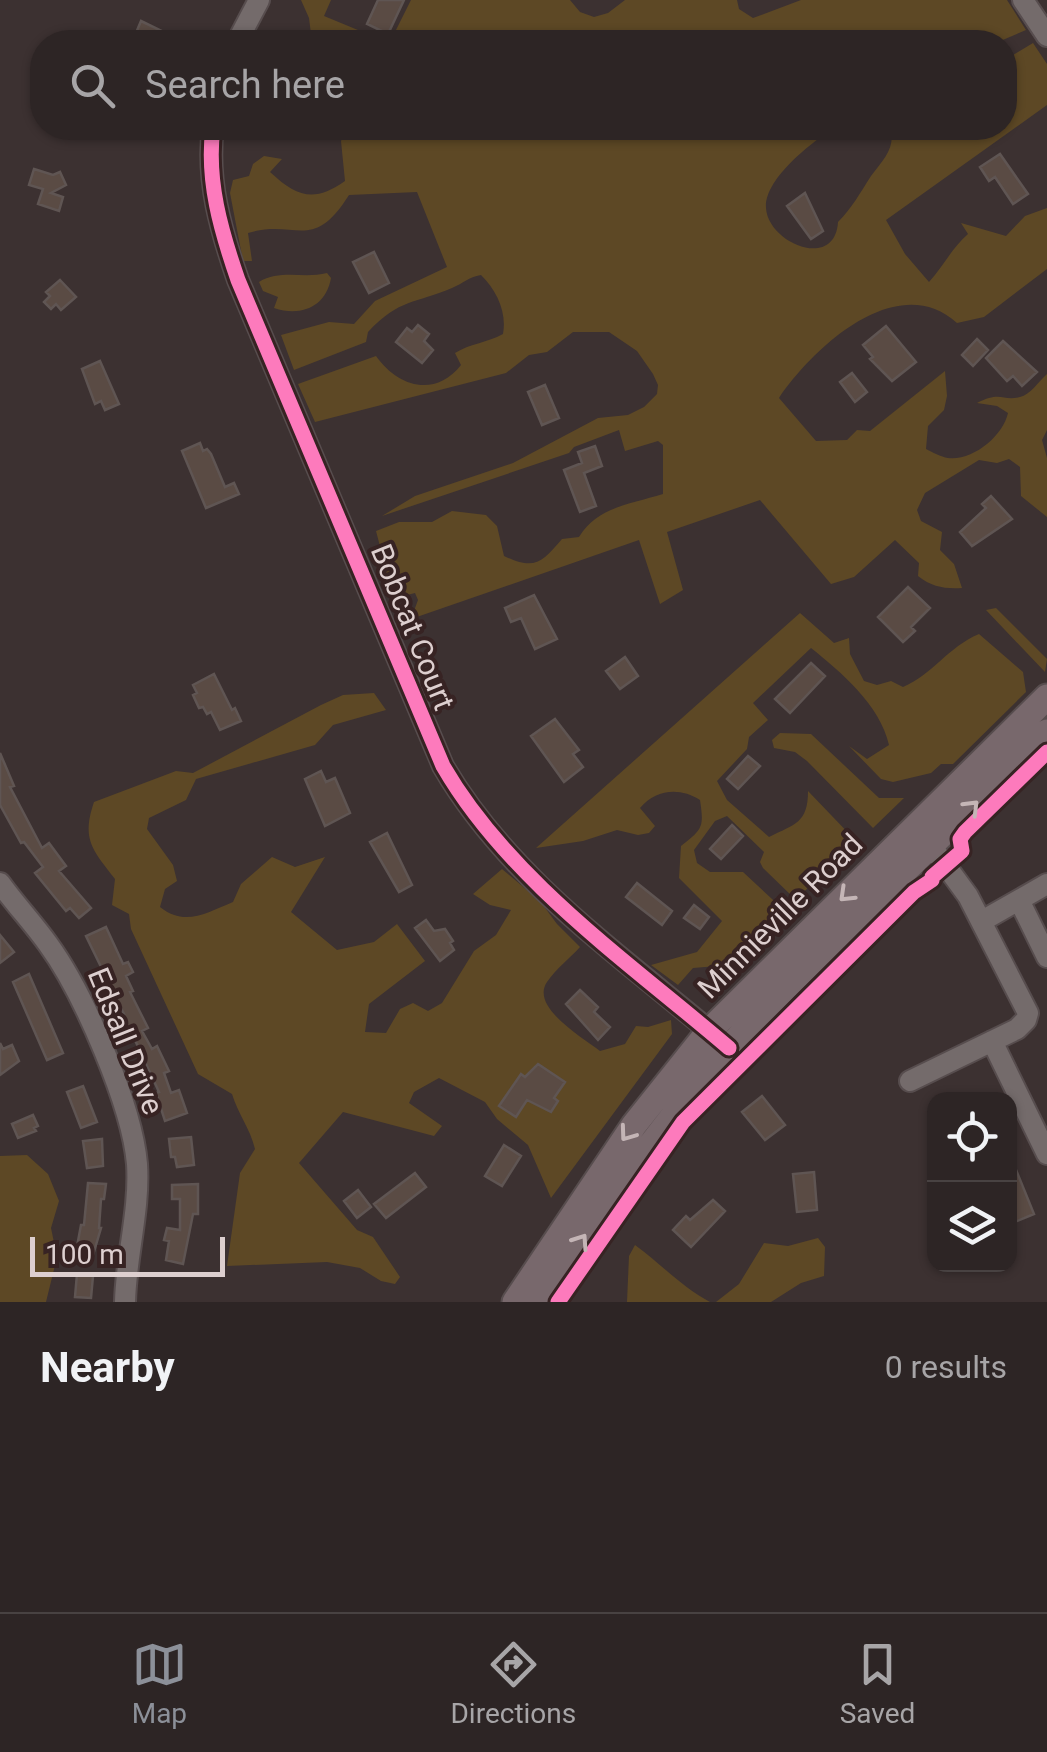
<!DOCTYPE html>
<html lang="en">
<head>
<meta charset="utf-8">
<style>
  body { margin:0; font-family:Roboto,sans-serif; background:#352d2d; color:#f1f3f6 }
  .controls { position:absolute; right:30px; bottom:30px; display:grid; overflow:hidden; border-radius:20px; box-shadow:0 2px 8px #0004 }
  .controls button { width:90px; height:90px; display:grid; place-items:center; padding:0; border:0; border-bottom:2px solid #484242; background:#2d2525; color:#f1f3f6; font:50px sans-serif }
  .scale { position:absolute; left:30px; bottom:25px; width:195px; box-sizing:border-box; padding-left:10px; border:5px solid #ddcfcf; border-top:0; font-size:28px; line-height:35px; white-space:nowrap; color:#ddcfcf; -webkit-text-stroke:8px #372323; paint-order:stroke }
  .list { margin:0; padding:0; list-style:none }
  h2 { display:flex; justify-content:space-between; align-items:center; height:130px; margin:0; padding:0 40px; font-size:42px }
  h2 small { font-size:32px; font-weight:400; color:#a7a5a7 }
  .icon { flex:none; width:55px; height:55px; fill:none; stroke:currentColor; stroke-width:2; stroke-linecap:round; stroke-linejoin:round }
  .map { position:relative; flex:none; width:1047px; height:1302px; overflow:hidden }
  .search { position:absolute; background:#2d2525; box-shadow:0 2px 8px #0004; left:30px; right:30px; top:30px; height:110px; display:flex; align-items:center; gap:25px; box-sizing:border-box; padding:0 35px; border-radius:40px; color:#a7a5a7; font-size:38px }
  .sheet { height:310px; background:#2d2525 }
  nav { display:flex; justify-content:space-around; align-items:center; box-sizing:border-box; height:140px; border-top:2px solid #484242; background:#2d2525; font-size:28px; color:#a7a5a7 }
  nav a { display:grid; justify-items:center; gap:5px }
  nav .on { color:#8c9099 }
  .map>svg:first-child { display:block }
  .green { fill:#5d4825 }
  .building { fill:#5a4b44; stroke:#5f5553; stroke-width:2.5 }
  .lines { fill:none; stroke-linecap:round; stroke-linejoin:round }
  .minor-casing { stroke:#574d4e; stroke-width:24 }
  .major-casing { stroke:#574d4e; stroke-width:29 }
  .minor { stroke:#746b6b; stroke-width:20 }
  .major { stroke:#78686c; stroke-width:25 }
  .cycleway-casing { stroke:#372323; stroke-width:21 }
  .cycleway { stroke:#fd7abc; stroke-width:15 }
  .oneway { stroke:#c4b5b6 }
  .labels { text-anchor:middle; dominant-baseline:central; stroke-width:8; stroke-linejoin:round; paint-order:stroke }
  .street-label { font-size:30px; fill:#ddcfcf; stroke:#372323 }
</style>
</head>
<body>
<div class="map">
<svg width="1047" height="1302" viewBox="0 0 1047 1302">
  <rect width="100%" height="100%" fill="#3c3131"/>
  <path class="green" d="M301 0H331L324 16 387 42H312L309 18Z
    M411 0H570L580 12 594 17 608 13 625 0H737L739 9 753 18 801 0H1007L1026 30 998 42H390Z
    M1033 43 1047 64V105L886 220 905 254 929 282C943 267 951 249 968 234L961 223 1006 236 1025 216 1047 208V269L984 317 957 323C897 269 813 348 779 398L816 441 847 440 857 430 870 431 945 371 947 396 944 410 928 426 926 449C932 452 941 457 948 458 973 461 1003 436 1008 413L997 406 977 403C1002 390 1002 402 1020 397 1030 395 1039 381 1047 374V430L1042 440 1047 458V517L1021 496 1020 467 1009 459 997 463 979 460 925 493 917 510 921 521 942 532 940 550 954 564 962 588C945 589 932 587 918 576L919 563 895 540 854 577 831 584 760 500 667 532 683 590 660 604 639 540 411 619 418 600 415 593 391 599 380 565 382 554 376 531 399 522H432L452 511 486 515 497 526 504 556C535 571 542 562 562 539L579 537C597 507 631 504 663 494V445L658 441 625 451 619 430 574 447 569 453 382 516 415 496 513 463 598 418 628 415 644 407 657 394 658 385 653 374 637 351 609 332H573L547 352 529 355 506 373 315 422 298 384 376 356C398 387 435 398 461 365L455 353C471 343 487 343 503 334 507 312 497 291 481 275 468 277 464 283 452 288 415 304 400 298 368 332L366 342 294 370 281 335 329 322 354 324 375 301 447 267 417 192 349 195C312 254 296 218 248 233L252 261H243L230 193 233 180 249 176 253 164 264 156 282 159 270 172C297 197 314 203 345 181L341 141 348 128H834C812 142 764 179 766 208 768 243 835 271 838 222 852 208 860 193 871 176 884 159 895 149 891 128H1004L1005 60Z
    M327 273 331 278C326 307 301 317 274 308L278 297 263 291 259 282C280 269 304 279 327 273Z
    M996 608 1047 659 1045 672 986 610Z
    M800 613 834 643 849 638 850 654 864 681 877 685 891 681 903 687C932 675 948 647 979 634L1023 672 1026 692 953 764H941L931 773 893 782 881 779 849 746 867 759 889 745C880 705 841 672 811 648L753 703 768 720 749 737 747 749 717 781 727 800 769 837C795 824 808 823 808 791L855 840 796 900 763 868 760 862 764 852 727 816 715 821 694 850 697 863 710 872H743L785 911 729 965 693 968 678 985 651 965 697 952 722 921 679 878 681 846C703 829 704 827 700 800 680 787 656 789 640 808L655 826 649 833 638 835 617 830 583 841 536 848Z
    M374 693 386 710 333 725 315 745 196 779 186 800 149 818 147 829 173 865 177 881 165 889 160 907C185 927 206 913 233 902L241 884 272 857 295 867 325 857 291 912 337 950 374 942 397 924 425 961 369 1004 365 1032 386 1033 400 1009 413 1003 428 1011 442 1003 474 951 496 935 511 910 490 905 473 894 502 869 540 901 557 924 580 947C570 958 556 969 547 982 530 1007 582 1037 600 1051L625 1044 636 1026 648 1027 671 1020 672 1034 551 1198 528 1145 497 1119 485 1102 439 1078 414 1092 409 1103 442 1126 434 1136 343 1112 299 1163 357 1230 373 1237 400 1277 395 1284 381 1281 360 1268 327 1262 227 1266 240 1173 255 1149C250 1128 238 1114 232 1094L198 1074 131 929 129 914 112 905 115 879C93 850 81 840 94 802L176 771 193 773 321 705 343 695Z
    M780 733 811 734 879 798H904L873 828 807 761 795 752 774 748 772 740Z
    M27 1155 48 1174 59 1201 51 1228 57 1257 46 1302H0V1156Z
    M818 1238 825 1247 824 1276 801 1283 771 1302H716L739 1284 764 1243 788 1246Z
    M635 1245C661 1264 682 1287 710 1302H627L629 1256Z"/>
  <path class="building" d="M378 0H404L388 34 367 24Z
    M141 21 164 32 160 42H136L140 35 136 33Z
    M1000 154 1028 194 1013 204 995 177 989 181 980 167Z
    M34 169 53 175 60 172 66 185 51 193 63 197 59 211 38 204 43 189 29 185Z
    M805 193 823 231 811 239 787 206Z
    M374 252 389 283 369 293 353 262Z
    M60 280 76 297 61 310 56 304 51 309 44 302 50 296 46 292Z
    M418 325 429 334 424 341 433 350 422 363 396 342 407 328 412 332Z
    M886 326 916 362 892 381 870 359 873 357 863 345Z
    M977 339 988 350 973 366 962 355Z
    M1003 341 1037 372 1022 386 1013 376 1007 381 986 358Z
    M100 361 119 404 105 410 101 401 95 404 82 369Z
    M852 373 867 392 855 402 840 382Z
    M545 385 559 418 542 425 528 392Z
    M200 443 203 451 207 449 211 454 225 487 234 483 239 494 206 508 182 451Z
    M595 446 602 466 584 473 596 506 580 512 564 470 582 463 578 452Z
    M991 496 1012 519 972 546 960 532 986 508 982 504Z
    M908 587 930 608 911 627 915 631 903 642 878 617Z
    M534 595 557 639 535 649 521 618 511 622 505 608Z
    M625 657 638 676 620 689 606 671Z
    M811 663 825 676 790 713 775 699Z
    M214 674 232 710 235 708 241 721 220 730 211 712 207 714 203 707 199 708 193 695 197 693 193 685Z
    M555 719 579 750 573 754 583 767 564 782 531 736Z
    M0 753 14 786 10 787 42 848 49 843 66 866 59 871 91 908 79 918 70 908 66 911 35 873 43 867 24 842 21 843 0 805Z
    M748 756 760 766 738 789 727 779Z
    M321 771 326 782 335 778 350 813 325 826 305 779Z
    M732 825 743 836 721 859 710 849Z
    M387 833 412 885 399 892 370 842Z
    M637 883 672 911 662 925 626 897Z
    M694 905 709 917 700 929 684 918Z
    M426 920 434 931 445 929 453 941 450 943 454 950 440 961 415 928Z
    M106 927 123 964 128 962 133 972 126 976 133 991 130 992 148 1028 142 1031 152 1049 157 1046 169 1071 164 1073 171 1093 179 1090 187 1113 165 1121 156 1093 159 1092 134 1038 132 1040 119 1016 124 1014 86 936Z
    M0 935 14 952 0 963Z
    M29 974 63 1053 47 1060 13 982Z
    M580 990 598 1007 594 1012 610 1027 598 1040 566 1004Z
    M0 1043 3 1049 12 1045 19 1061 0 1075Z
    M538 1064 565 1082 554 1098 558 1101 551 1112 527 1100 516 1117 499 1106 521 1074 525 1077Z
    M83 1086 97 1122 81 1128 67 1092Z
    M762 1096 785 1125 765 1140 742 1112Z
    M33 1115 38 1126 34 1128 36 1131 18 1138 12 1124Z
    M191 1137 194 1165 177 1167 175 1157H171L169 1139Z
    M102 1139 103 1166 87 1168 83 1141Z
    M504 1145 521 1156 502 1186 485 1176Z
    M1010 1155 1034 1214 1010 1224Z
    M814 1172 817 1210 797 1212 793 1174Z
    M415 1173 426 1187 386 1218 374 1204Z
    M88 1183 106 1184 104 1199H101L99 1228H101L93 1255 76 1252 81 1225H84Z
    M198 1184V1214H193L183 1264 166 1260 169 1241 164 1240 167 1228 180 1230V1199H172V1185Z
    M358 1190 371 1207 357 1218 344 1201Z
    M713 1200 725 1211 691 1247 673 1230 686 1216 690 1220Z
    M77 1274 93 1276 91 1298 75 1297Z"/>
  <g class="lines">
    <defs>
      <path id="minor" d="M1023 0 1047 36
        M237 42 259 0
        M213 128C206 180 221 231 238 280L443 766C508 878 621 956 718 1038
        M0 883C15 904 33 923 48 944 83 992 132 1105 137 1164 140 1210 126 1256 125 1302
        M1019 900 1047 957
        M982 921 1047 884
        M992 1041 1047 1154
        M910 1081 1017 1029 1026 1020 1028 1013 968 896 924 836"/>
      <path id="major" d="M515 1302 634 1125 709 1031 1047 697
        M540 1302 618 1187 716 1061 786 987 1047 732"/>
    </defs>
    <use href="#minor" class="minor-casing"/>
    <use href="#major" class="major-casing"/>
    <use href="#minor" class="minor"/>
    <use href="#major" class="major"/>
    <defs>
      <path id="cycleway" d="M213 128C206 180 221 231 238 280L443 766C509 880 630 963 729 1048
        M558 1302 683 1122 914 892 932 880V877L962 851 960 839 965 832 1047 752"/>
    </defs>
    <use href="#cycleway" class="cycleway-casing"/>
    <use href="#cycleway" class="cycleway"/>
  </g>
  <defs><path id="oneway-chevron" d="M-2-3.5L2.5 0L-2 3.5" fill="none" stroke-width="1.6" stroke-linecap="round" stroke-linejoin="round" transform="scale(2.5)"/></defs>
  <g class="oneway">
    <use href="#oneway-chevron" transform="translate(972 807) rotate(-45)"/>
    <use href="#oneway-chevron" transform="translate(846 895) rotate(136)"/>
    <use href="#oneway-chevron" transform="translate(627 1134) rotate(126)"/>
    <use href="#oneway-chevron" transform="translate(581 1241) rotate(-56)"/>
  </g>
  <g class="labels">
    <g class="street-label">
      <text transform="translate(413 627) rotate(68)">Bobcat Court</text>
      <text transform="translate(780 916) rotate(-45)">Minnieville Road</text>
      <text transform="translate(126 1041) rotate(68)">Edsall Drive</text>
    </g>
  </g>
</svg>
<div class="controls">
<button><svg class="icon" aria-label="locate" viewBox="0 0 24 24"><circle cx="12" cy="12" r="6"/><path d="M12 2v4M12 18v4M2 12h4M18 12h4"/></svg></button>
<button><svg class="icon" aria-label="layers" viewBox="0 0 24 24"><path d="M12 4l9 5-9 5-9-5zM3 14l9 5 9-5"/></svg></button>
</div>
<div class="scale">100 m</div>
<div class="search"><svg class="icon" aria-label="search" viewBox="0 0 24 24"><circle cx="10" cy="10" r="6"/><path d="M15 15l6 6"/></svg>Search here</div>
</div>
<section class="sheet">
<h2>Nearby<small>0 results</small></h2>
<ul class="list">
</ul>
</section>
<nav>
<a class="on"><svg class="icon" aria-label="map" viewBox="0 0 24 24"><path d="M3 6l6-2 6 2 6-2v14l-6 2-6-2-6 2zM9 4v14M15 6v14"/></svg>Map</a>
<a><svg class="icon" aria-label="directions" viewBox="0 0 24 24"><path d="M12 3l9 9-9 9-9-9zM9 14v-3h6M13 9l2 2-2 2"/></svg>Directions</a>
<a><svg class="icon" aria-label="saved" viewBox="0 0 24 24"><path d="M7 4h10v16l-5-4-5 4z"/></svg>Saved</a>
</nav>
</body>
</html>
